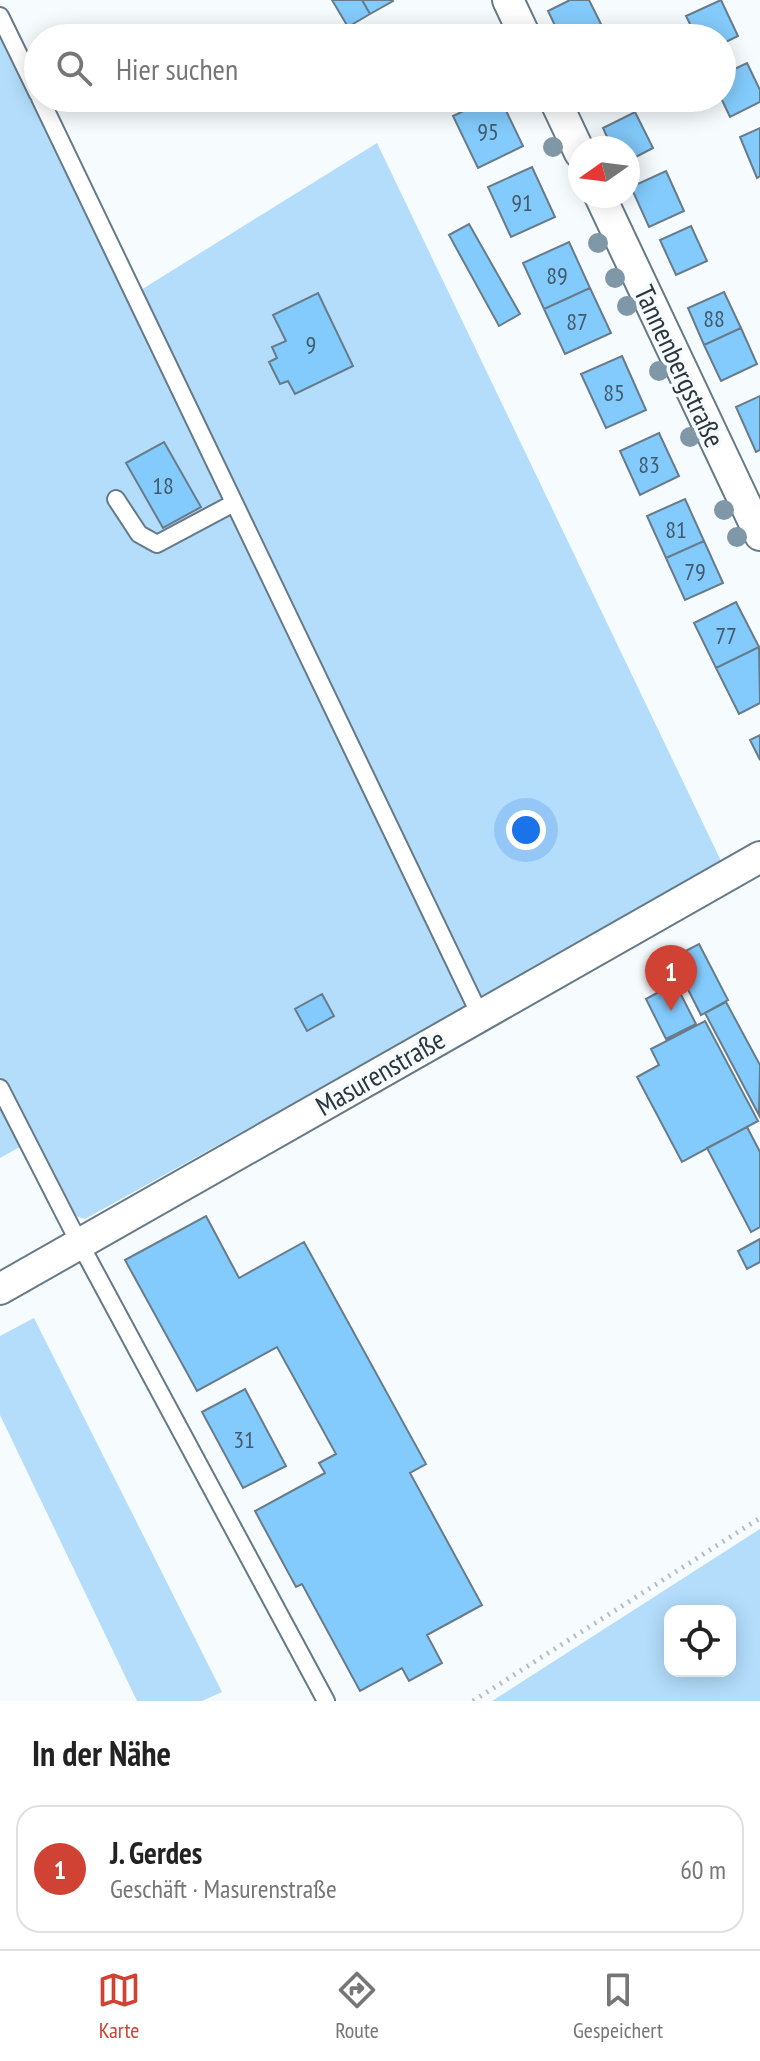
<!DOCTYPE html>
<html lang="de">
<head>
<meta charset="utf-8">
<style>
  body { margin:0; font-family:"PT Sans Narrow",sans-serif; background:#f2f2f2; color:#222 }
  .controls { position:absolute; right:24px; bottom:24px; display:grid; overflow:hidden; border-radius:16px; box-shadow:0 4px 20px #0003 }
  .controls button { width:72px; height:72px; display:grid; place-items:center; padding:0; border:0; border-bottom:2px solid #e0e0e0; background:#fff; color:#222; font:40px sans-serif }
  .compass { position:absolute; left:568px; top:136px; width:72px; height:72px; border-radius:50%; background:#fff; box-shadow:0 4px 20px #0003; rotate:256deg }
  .you { position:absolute; left:526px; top:830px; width:28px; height:28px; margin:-20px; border:6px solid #fff; border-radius:50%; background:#1a73e8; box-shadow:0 0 0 12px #1a73e833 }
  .badge { display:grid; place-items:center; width:52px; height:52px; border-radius:50%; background:#cf4234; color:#fff; font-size:26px; font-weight:700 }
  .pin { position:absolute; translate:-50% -66px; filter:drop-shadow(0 2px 4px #0008) }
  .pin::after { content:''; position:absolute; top:42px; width:28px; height:24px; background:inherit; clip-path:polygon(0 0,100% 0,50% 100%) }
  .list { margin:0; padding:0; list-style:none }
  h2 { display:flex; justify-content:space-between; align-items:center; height:104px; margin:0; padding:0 32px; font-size:34px }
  h2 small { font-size:26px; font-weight:400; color:#767676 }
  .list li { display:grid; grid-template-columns:52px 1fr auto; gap:24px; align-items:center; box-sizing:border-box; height:128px; margin:0 16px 16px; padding:0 16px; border:2px solid #e0e0e0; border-radius:24px }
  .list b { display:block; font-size:30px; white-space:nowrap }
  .list p { margin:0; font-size:26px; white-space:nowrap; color:#767676 }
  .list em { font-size:26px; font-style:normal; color:#767676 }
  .icon { flex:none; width:44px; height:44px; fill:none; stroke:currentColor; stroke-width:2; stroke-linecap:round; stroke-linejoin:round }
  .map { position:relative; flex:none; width:760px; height:1701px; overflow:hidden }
  .search { position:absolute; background:#fff; box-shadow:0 4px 20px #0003; left:24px; right:24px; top:24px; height:88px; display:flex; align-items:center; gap:20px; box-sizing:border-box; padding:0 28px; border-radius:44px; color:#767676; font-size:30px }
  .sheet { height:248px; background:#fff }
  nav { display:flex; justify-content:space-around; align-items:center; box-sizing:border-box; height:112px; border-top:2px solid #e0e0e0; background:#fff; font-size:22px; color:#767676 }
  nav a { display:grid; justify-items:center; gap:4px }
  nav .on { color:#cf4234 }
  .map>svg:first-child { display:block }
  .green { fill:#b3ddfb; fill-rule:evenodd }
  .building { fill:#83cbfc; stroke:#677b8a; stroke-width:2 }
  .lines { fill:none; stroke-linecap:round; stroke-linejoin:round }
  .service-casing { stroke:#657987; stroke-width:20 }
  .minor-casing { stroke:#657987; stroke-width:34 }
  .path { stroke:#b6bdc1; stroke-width:5; stroke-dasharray:2 6; stroke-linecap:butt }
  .service { stroke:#fff; stroke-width:16 }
  .minor { stroke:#fff; stroke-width:30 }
  .tree { fill:#7f97a6 }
  .labels { text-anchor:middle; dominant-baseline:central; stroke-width:7; stroke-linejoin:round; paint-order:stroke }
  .number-label { font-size:24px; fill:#425a6b }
  .street-label { font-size:28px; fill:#2c353b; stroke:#f6fbfe }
</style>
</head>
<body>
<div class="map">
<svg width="760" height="1701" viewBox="0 0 760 1701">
  <rect width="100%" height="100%" fill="#f6fbfe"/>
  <path class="green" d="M0 34 128 298 377 143 723 865 85 1219 76 1216 36 1138 0 1158Z
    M34 1318 222 1692 202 1701H137L0 1415V1336Z
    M760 1529V1701H492ZM730 1611V1671H670V1611Z"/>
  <path class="building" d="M332 0H362L370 14 348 27Z
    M362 0H392L393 1 370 14Z
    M570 0H589L602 26 577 38H561L548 11Z
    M721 0 738 36 722 44V38H697L686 16Z
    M747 63 760 90V102L730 117 721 98 722 75Z
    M491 98H500L523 146 478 168 453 116Z
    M635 112 653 148 628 161V148H612L603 128Z
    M760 128V176L757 178 740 137Z
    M532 167 555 217 511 237 488 187Z
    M666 171 684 211 649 227 631 187Z
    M469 224 520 314 499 326 449 235Z
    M691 226 707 261 676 275 660 240Z
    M569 242 590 288 544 309 523 263Z
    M590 288 611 333 565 354 544 309Z
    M724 292 741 328 704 345 688 308Z
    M318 293 353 366 295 394 288 381 280 384 269 362 277 358 272 347 286 341 273 315Z
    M741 328 757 364 721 381 704 345Z
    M622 356 646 410 606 428 581 374Z
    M760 396V450L756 452 736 407Z
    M659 433 679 476 640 495 620 451Z
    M164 442 201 507 163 528 126 463Z
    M685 499 704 541 666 558 647 516Z
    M704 541 723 583 685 600 666 558Z
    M736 602 759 647 716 668 694 623Z
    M759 647 760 703 739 714 716 668Z
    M760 735V760L750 740Z
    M699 944 728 1000 701 1015 672 958Z
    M675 983 696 1024 666 1039 646 999Z
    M322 994 334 1016 307 1031 295 1009Z
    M726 1002 760 1065 759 1115 705 1013Z
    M705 1021 758 1121 682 1162 637 1077 659 1065 651 1049Z
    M747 1127 760 1152V1227L751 1232 707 1148Z
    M206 1216 239 1278 304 1242 426 1464 410 1473 482 1605 427 1635 442 1663 409 1681 402 1668 360 1691 302 1584 296 1587 255 1511 325 1473 319 1463 336 1454 277 1347 197 1391 125 1260Z
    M760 1239V1262L747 1269 738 1251Z
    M245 1389 286 1466 243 1488 202 1412Z"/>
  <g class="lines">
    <defs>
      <path id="service" d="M0 16 38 94
        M40 98 480 1015
        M116 499 139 534 157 544 234 503
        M0 1088 71 1227 326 1701"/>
      <path id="minor" d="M508 0 526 38
        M554 98 580 153
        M600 196 760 535
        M0 1289 760 857"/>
    </defs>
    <use href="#service" class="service-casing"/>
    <use href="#minor" class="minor-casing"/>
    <path class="path" d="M473 1701 760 1518"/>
    <use href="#service" class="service"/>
    <use href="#minor" class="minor"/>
  </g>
  <g class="tree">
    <circle cx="553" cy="147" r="10"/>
    <circle cx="598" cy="243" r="10"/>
    <circle cx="615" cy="278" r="10"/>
    <circle cx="627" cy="306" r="10"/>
    <circle cx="659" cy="371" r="10"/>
    <circle cx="690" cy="437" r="10"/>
    <circle cx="724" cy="510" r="10"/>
    <circle cx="737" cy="537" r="10"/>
  </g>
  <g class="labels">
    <g class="number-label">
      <text x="488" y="131">95</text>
      <text x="522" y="202">91</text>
      <text x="557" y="275">89</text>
      <text x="714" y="318">88</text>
      <text x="577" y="321">87</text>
      <text x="311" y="344">9</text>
      <text x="614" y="392">85</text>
      <text x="649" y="464">83</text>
      <text x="163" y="485">18</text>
      <text x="676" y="529">81</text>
      <text x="695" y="571">79</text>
      <text x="726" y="635">77</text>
      <text x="244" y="1439">31</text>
    </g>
    <g class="street-label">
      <text transform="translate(680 366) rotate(65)">Tannenbergstraße</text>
      <text transform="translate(380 1072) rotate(-30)">Masurenstraße</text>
    </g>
  </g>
</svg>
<div class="controls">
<button><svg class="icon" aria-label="locate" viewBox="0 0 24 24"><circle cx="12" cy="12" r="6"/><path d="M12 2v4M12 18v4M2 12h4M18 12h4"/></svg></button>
</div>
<svg class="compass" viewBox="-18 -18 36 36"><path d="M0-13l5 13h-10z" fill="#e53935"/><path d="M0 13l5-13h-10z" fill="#767676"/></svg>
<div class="you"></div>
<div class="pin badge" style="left:671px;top:1011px">1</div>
<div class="search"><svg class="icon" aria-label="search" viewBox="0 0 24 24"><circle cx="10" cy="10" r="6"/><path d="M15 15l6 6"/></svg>Hier suchen</div>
</div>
<section class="sheet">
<h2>In der Nähe<small></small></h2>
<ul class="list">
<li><span class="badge">1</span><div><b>J. Gerdes</b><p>Geschäft · Masurenstraße</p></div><em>60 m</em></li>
</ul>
</section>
<nav>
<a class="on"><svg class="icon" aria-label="map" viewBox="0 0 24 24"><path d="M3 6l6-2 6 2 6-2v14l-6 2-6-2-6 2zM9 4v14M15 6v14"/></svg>Karte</a>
<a><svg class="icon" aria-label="directions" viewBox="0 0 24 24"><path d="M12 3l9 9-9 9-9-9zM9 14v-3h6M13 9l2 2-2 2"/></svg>Route</a>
<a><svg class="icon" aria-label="saved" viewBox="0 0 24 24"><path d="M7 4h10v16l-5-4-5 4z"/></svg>Gespeichert</a>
</nav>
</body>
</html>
